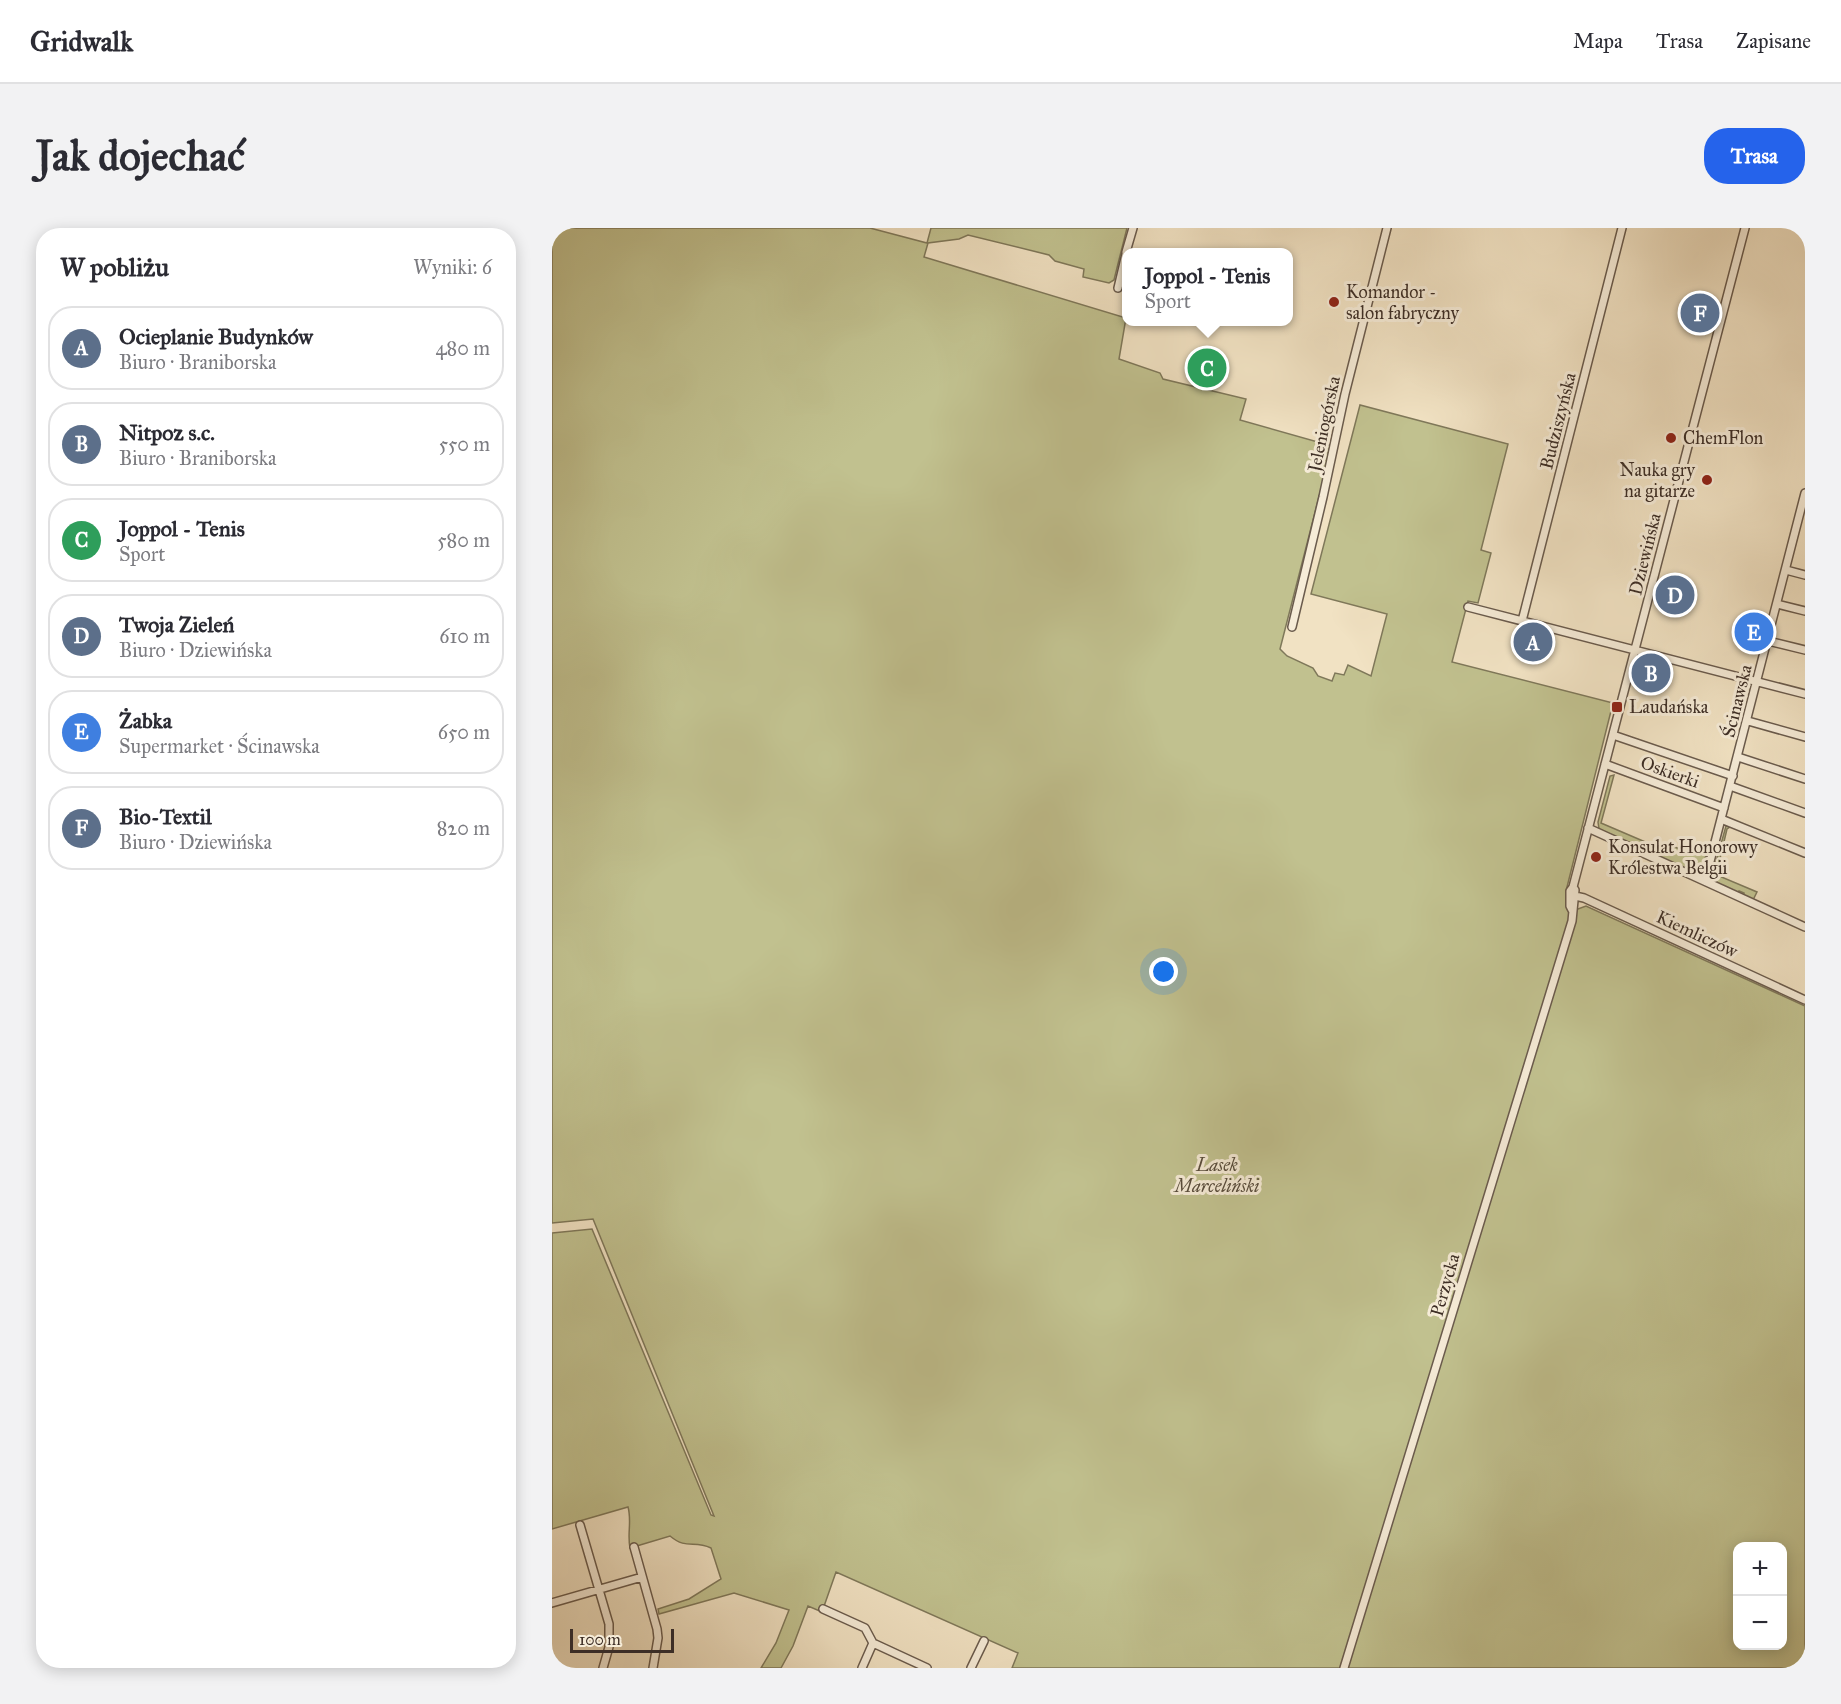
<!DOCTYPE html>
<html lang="pl">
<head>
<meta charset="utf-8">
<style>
  body { margin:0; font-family:"IM FELL Great Primer",serif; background:#f2f2f3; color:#2b2b33 }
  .controls { position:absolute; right:18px; bottom:18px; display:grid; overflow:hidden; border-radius:12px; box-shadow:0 3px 15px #0003 }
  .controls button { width:54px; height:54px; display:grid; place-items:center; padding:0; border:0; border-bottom:2px solid #e1e1e2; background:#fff; color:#2b2b33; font:30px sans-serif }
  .scale { position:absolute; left:18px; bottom:15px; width:104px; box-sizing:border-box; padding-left:6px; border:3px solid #3d2e26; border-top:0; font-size:16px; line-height:21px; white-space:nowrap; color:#3d2e26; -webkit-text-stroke:4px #f6ecd8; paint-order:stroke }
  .you { position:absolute; left:612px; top:744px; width:21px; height:21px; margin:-15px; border:4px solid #fff; border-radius:50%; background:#1a73e8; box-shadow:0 0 0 9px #1a73e833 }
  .badge { display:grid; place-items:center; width:39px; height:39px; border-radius:50%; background:#2563eb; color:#fff; font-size:20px; font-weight:700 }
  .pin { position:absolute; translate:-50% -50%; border:3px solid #fff; box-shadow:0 2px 6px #0006 }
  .popup { position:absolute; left:570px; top:20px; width:171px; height:78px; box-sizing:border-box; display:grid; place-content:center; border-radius:12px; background:#fff; filter:drop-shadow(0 2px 4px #0005); font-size:20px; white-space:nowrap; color:#7c7c81 }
  .popup b { font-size:22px; color:#2b2b33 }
  .popup::after { content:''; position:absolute; left:50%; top:100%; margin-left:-12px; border:12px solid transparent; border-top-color:#fff }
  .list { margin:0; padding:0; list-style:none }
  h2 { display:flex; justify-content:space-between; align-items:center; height:78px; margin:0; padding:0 24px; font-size:26px }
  h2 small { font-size:20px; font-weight:400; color:#7c7c81 }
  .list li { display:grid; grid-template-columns:39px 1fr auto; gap:18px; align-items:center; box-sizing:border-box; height:84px; margin:0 12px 12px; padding:0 12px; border:2px solid #e1e1e2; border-radius:24px }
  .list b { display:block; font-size:22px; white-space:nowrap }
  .list p { margin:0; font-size:20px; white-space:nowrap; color:#7c7c81 }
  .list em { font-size:20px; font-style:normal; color:#7c7c81 }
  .map { position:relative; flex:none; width:1253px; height:1440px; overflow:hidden; border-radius:24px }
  header { display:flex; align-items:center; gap:36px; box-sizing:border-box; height:84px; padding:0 30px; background:#fff; border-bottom:2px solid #e1e1e2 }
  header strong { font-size:28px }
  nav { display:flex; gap:33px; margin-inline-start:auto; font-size:21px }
  .intro { display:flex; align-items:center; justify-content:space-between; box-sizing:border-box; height:144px; padding:0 36px }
  h1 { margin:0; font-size:42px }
  .button { padding:15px 27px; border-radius:24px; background:#2563eb; color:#fff; font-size:21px; font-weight:700 }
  main { display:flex; gap:36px; padding:0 36px }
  aside { flex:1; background:#fff; border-radius:24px; box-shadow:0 3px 15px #0003 }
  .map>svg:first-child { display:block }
  .green { fill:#c1c18f; stroke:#7f785a; stroke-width:1.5; fill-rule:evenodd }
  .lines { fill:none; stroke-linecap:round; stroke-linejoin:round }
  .minor-casing { stroke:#6a5b4d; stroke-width:10 }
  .minor { stroke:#f6ecd8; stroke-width:7 }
  .poi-dot { fill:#8f2418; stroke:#f6ecd8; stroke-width:2 }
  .labels { text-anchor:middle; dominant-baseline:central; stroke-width:6; stroke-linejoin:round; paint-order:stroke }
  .poi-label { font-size:18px; fill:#3d2e26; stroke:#f6ecd8; text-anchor:start }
  .street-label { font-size:18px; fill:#3d2e26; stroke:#f6ecd8 }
  .park-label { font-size:18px; font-style:italic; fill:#574b3b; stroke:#f6ecd8 }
</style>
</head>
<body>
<header>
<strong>Gridwalk</strong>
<nav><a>Mapa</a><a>Trasa</a><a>Zapisane</a></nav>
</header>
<div class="intro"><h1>Jak dojechać</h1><a class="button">Trasa</a></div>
<main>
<aside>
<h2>W pobliżu<small>Wyniki: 6</small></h2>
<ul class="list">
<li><span class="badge" style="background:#5c6f8a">A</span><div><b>Ocieplanie Budynków</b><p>Biuro · Braniborska</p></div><em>480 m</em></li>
<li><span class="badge" style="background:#5c6f8a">B</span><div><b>Nitpoz s.c.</b><p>Biuro · Braniborska</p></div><em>550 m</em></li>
<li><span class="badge" style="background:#2e9e5b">C</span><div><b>Joppol - Tenis</b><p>Sport</p></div><em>580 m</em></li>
<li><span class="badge" style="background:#5c6f8a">D</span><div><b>Twoja Zieleń</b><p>Biuro · Dziewińska</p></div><em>610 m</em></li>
<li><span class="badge" style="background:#3f7fe0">E</span><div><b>Żabka</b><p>Supermarket · Ścinawska</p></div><em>650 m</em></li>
<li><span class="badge" style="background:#5c6f8a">F</span><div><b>Bio-Textil</b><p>Biuro · Dziewińska</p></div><em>820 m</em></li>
</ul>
</aside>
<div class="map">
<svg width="1253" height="1440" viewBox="0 0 1253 1440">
  <rect width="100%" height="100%" fill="#f1e2c3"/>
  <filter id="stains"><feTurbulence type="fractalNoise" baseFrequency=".00333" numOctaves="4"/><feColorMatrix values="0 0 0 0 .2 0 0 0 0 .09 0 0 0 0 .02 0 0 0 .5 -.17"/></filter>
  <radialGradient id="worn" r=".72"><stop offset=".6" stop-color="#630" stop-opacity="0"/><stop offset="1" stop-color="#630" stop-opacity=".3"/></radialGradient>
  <path class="green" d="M0 0H318L375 15 379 0H575L562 52 557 55 531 49 532 41 503 33 497 27 416 7 407 11 376 15 372 29 574 90 567 131 608 145 611 151 694 171 688 192 780 218 728 421 735 428 761 440 766 448 780 453 783 445 792 447 796 437 819 448 835 386 759 366 808 177 956 216 929 322 939 325 926 375 916 373 900 434 1061 475 1014 663 1016 678 1026 681 1034 678 1253 778V1440H460L466 1425 284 1344 270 1384 256 1378 241 1418 229 1440H209L224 1415 237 1382 182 1365 107 1386 106 1381 137 1371 169 1351 159 1320C141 1312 135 1322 118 1308L78 1320C75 1306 80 1293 76 1279L0 1301V1005L40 1001 159 1287 162 1288 41 991 0 995ZM1186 1318H1230V1418H1186Z
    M1062 547 1049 595 1119 625 1122 619 1142 625 1144 620 1155 624 1150 641 1144 646 1047 601 1046 594 1058 548Z
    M1174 598 1178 599 1175 601 1165 643 1167 648 1205 664 1201 672 1192 668V665L1187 663 1185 665 1164 654 1161 645Z"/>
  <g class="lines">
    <defs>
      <path id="minor" d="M574 24 581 0
        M566 60 574 26
        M1234 342 1253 347
        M1225 376 1253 383
        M916 379 1253 466
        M970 393 1070 0
        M740 399 771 269 793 166 835 0
        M1216 413 1253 422
        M1196 493 1253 509
        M1061 507 1181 548
        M1186 529 1253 551
        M1053 536 1172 580
        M1178 558 1253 585
        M1169 591 1253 625
        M1036 600 1253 699
        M1153 653 1253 265
        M1023 668 1032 670 1253 772
        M1020 682 1018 678V663L1021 659 1193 0
        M28 1297 57 1396V1419L51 1440
        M82 1319 105 1401 106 1410 101 1440
        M0 1375 90 1349
        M271 1381 313 1400 321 1415 375 1440
        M310 1440 321 1415
        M419 1440 432 1413
        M792 1440 1020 693 1023 662 1021 659"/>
    </defs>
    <use href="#minor" class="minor-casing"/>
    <use href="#minor" class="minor"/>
  </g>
  <g class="poi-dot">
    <circle cx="782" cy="74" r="6"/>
    <circle cx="1119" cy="210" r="6"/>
    <circle cx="1155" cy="252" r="6"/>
    <rect x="1059" y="473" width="12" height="12" rx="3"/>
    <circle cx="1044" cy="629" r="6"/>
  </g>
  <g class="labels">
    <g class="poi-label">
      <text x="794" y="64">Komandor -<tspan x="794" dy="21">salon fabryczny</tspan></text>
      <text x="1131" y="210">ChemFlon</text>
      <text x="1143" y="242" text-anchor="end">Nauka gry<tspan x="1143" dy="21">na gitarze</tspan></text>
      <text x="1077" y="479">Laudańska</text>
      <text x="1056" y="619">Konsulat Honorowy<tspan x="1056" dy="21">Królestwa Belgii</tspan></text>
    </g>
    <g class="street-label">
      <text transform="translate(1006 193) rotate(-76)">Budziszyńska</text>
      <text transform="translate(772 196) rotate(-78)">Jeleniogórska</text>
      <text transform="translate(1093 326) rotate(-76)">Dziewińska</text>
      <text transform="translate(1185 473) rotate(-76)">Ścinawska</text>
      <text transform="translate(1118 544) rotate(20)">Oskierki</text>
      <text transform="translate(1145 706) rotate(25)">Kiemliczów</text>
      <text transform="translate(893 1057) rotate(-74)">Perzycka</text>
    </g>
    <g class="park-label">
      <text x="665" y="937">Lasek<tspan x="665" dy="21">Marceliński</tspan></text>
    </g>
  </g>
  <rect width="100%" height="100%" filter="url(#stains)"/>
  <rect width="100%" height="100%" fill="url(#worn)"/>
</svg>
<div class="controls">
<button>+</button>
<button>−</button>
</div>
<div class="scale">100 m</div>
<div class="you"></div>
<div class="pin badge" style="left:981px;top:414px;background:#5c6f8a">A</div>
<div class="pin badge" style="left:1099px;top:445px;background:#5c6f8a">B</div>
<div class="pin badge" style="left:655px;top:140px;background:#2e9e5b">C</div>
<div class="popup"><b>Joppol - Tenis</b>Sport</div>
<div class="pin badge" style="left:1123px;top:367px;background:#5c6f8a">D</div>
<div class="pin badge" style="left:1202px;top:404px;background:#3f7fe0">E</div>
<div class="pin badge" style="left:1148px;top:85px;background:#5c6f8a">F</div>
</div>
</main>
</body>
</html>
